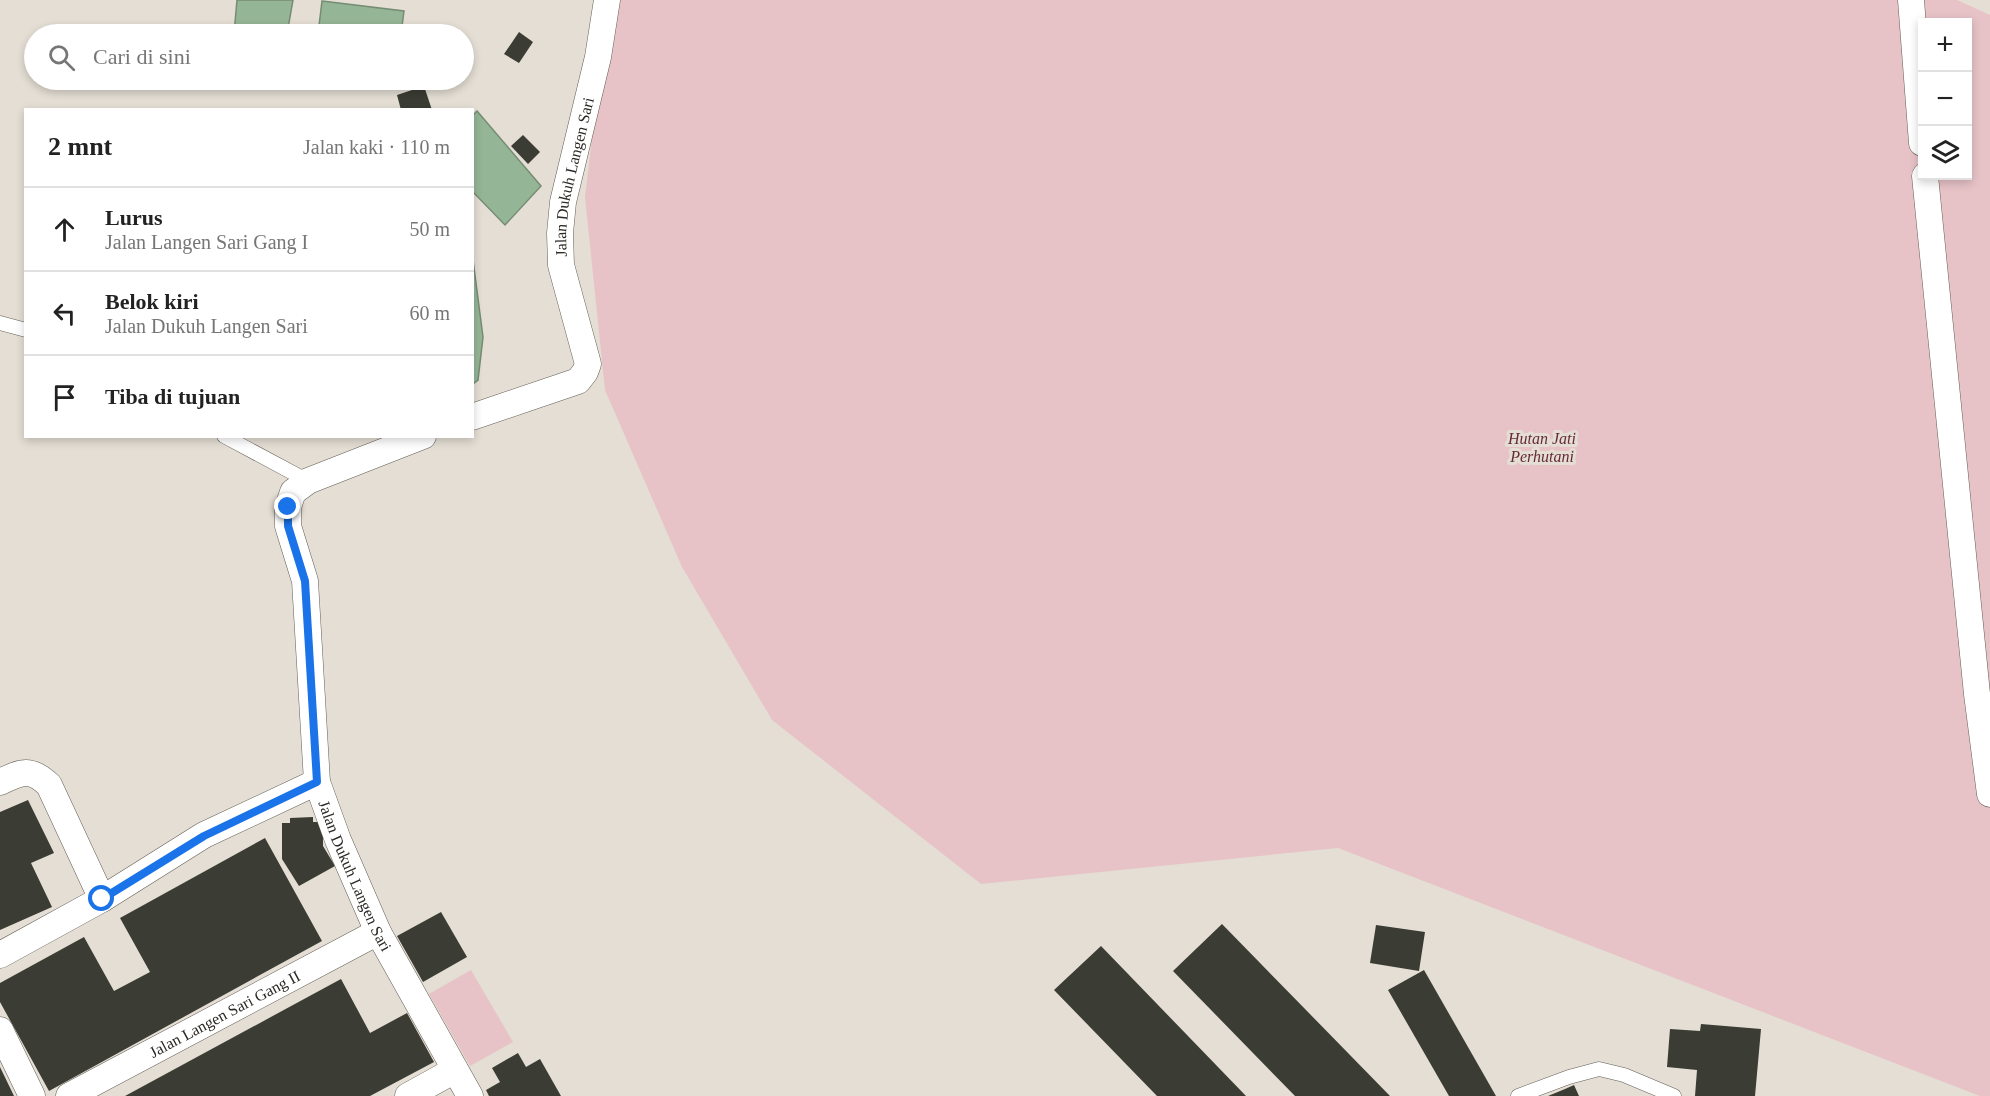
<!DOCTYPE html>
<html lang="id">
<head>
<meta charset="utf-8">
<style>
  body { margin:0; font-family:"Times New Roman",serif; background:#f6f6f6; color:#222 }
  .controls { position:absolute; right:18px; top:18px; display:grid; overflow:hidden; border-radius:0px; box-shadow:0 3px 9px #0003 }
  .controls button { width:54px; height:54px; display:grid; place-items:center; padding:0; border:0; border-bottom:2px solid #e0e0e0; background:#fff; color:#222; font:30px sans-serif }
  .stop { position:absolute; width:18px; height:18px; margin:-14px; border:4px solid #1a73e8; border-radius:50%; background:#fff }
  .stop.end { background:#1a73e8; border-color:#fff; box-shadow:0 2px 6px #0008 }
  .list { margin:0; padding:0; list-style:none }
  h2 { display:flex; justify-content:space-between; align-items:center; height:78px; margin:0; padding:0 24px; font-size:26px }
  h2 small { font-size:20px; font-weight:400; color:#767676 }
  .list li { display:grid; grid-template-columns:39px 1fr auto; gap:18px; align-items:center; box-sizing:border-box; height:84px; padding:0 24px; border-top:2px solid #e0e0e0 }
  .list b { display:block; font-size:22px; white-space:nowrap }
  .list p { margin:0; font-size:20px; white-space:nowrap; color:#767676 }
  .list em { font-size:20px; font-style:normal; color:#767676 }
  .icon { flex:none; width:33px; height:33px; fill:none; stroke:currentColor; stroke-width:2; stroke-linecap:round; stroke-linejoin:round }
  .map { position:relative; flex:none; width:1990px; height:1096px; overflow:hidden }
  .search { position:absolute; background:#fff; box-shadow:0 3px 9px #0003; left:24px; top:24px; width:450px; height:66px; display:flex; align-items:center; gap:15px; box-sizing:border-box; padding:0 21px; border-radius:33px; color:#767676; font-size:22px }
  .panel { position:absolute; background:#fff; box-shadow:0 3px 9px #0003; left:24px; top:108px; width:450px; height:330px; border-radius:0px }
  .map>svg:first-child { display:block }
  .green { fill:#e7c3c8; fill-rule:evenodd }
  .water { fill:#95b696; stroke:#768c74; stroke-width:1.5 }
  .building { fill:#3b3c33 }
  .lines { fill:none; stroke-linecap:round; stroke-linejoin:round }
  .service-casing { stroke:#635d55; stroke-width:15 }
  .minor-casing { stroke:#635d55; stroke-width:27 }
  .service { stroke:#fff; stroke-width:14 }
  .minor { stroke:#fff; stroke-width:26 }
  .route { stroke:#1a73e8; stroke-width:8 }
  .labels { text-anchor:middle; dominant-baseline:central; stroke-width:6; stroke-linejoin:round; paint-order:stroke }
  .street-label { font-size:16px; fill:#2c2a26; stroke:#e4ded4 }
  .park-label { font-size:16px; font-style:italic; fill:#662a38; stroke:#e4ded4 }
</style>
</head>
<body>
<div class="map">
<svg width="1990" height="1096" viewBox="0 0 1990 1096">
  <rect width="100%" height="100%" fill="#e4ded4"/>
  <path class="green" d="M612 0H1957L1990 15V1096H1980L1338 848 981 884 772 720 682 567 605 390 585 197 607 13ZM1922 22H1968V176H1922Z
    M471 970 513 1042 470 1066 429 994Z"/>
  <path class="water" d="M237 0H293L287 34H234Z
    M322 1 404 11 401 34H318Z
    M477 111 541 186 505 225 473 192V115Z
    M473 260 483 337 478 380 473 384Z"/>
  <path class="building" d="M519 32 533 42 519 63 504 54Z
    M424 86 432 110H401L397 95Z
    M523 135 540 152 528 164 511 146Z
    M28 800 54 853 31 863 52 907 0 930V812Z
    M313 817V822H323V846L335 866 299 886 282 859V823H290V818Z
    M265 838 322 941 49 1091 0 1002V983L84 937 114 991 150 972 120 918Z
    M441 912 467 957 423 982 397 936Z
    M1222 924 1390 1096H1295L1173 971Z
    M1376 925 1425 932 1419 971 1370 963Z
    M1101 946 1246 1096H1157L1054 990Z
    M1424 970 1496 1096H1449L1388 990Z
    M341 979 370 1033 407 1013 434 1062 370 1096H125Z
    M1701 1024 1761 1029 1755 1096H1695L1697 1070 1667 1067 1670 1029 1700 1031Z
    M518 1053 526 1067 540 1059 561 1096H489L486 1090 500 1082 492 1068Z
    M0 1067 14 1096H0Z
    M1574 1085 1579 1096H1548L1565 1089Z"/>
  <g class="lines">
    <defs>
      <path id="service" d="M0 323 26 330
        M224 436 308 481
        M1518 1096 1569 1077 1599 1069 1624 1075 1674 1096"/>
      <g id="minor">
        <path d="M1911 0 1922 143"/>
        <path d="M1925 176 1977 694 1990 794"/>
        <path id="s1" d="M472 417 578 381 585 372 588 364 561 265 560 233 563 202 598 57 607 0"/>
        <path id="s2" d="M423 436 308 481 293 492 288 507V526L305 581 317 782 338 840 378 932 470 1096"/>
        <path d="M0 782C21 772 30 767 49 785L102 899"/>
        <path d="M0 955 102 899 204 835 317 782"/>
        <path d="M0 1030 32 1096"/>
        <path id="s3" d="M69 1096 378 932"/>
        <path d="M408 1096 455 1070"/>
      </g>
    </defs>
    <use href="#service" class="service-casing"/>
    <use href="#minor" class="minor-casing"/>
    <use href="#service" class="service"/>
    <use href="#minor" class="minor"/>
  </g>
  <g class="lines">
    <path class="route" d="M102 899 204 836 317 782 305 581 288 526V507"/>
  </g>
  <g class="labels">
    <g class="street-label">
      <text stroke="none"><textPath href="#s1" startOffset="324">Jalan Dukuh Langen Sari</textPath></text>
      <text stroke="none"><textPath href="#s2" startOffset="537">Jalan Dukuh Langen Sari</textPath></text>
      <text stroke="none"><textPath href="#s3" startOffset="176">Jalan Langen Sari Gang II</textPath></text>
    </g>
    <g class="park-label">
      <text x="1542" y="438">Hutan Jati<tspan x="1542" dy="18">Perhutani</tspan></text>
    </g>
  </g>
</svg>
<div class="controls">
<button>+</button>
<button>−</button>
<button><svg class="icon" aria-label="layers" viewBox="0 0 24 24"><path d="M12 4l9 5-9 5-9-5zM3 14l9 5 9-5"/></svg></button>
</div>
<div class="stop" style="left:102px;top:899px"></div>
<div class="stop end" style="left:288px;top:507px"></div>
<div class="search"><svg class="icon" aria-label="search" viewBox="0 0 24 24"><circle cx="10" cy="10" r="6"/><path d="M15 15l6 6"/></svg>Cari di sini</div>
<section class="panel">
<h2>2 mnt<small>Jalan kaki · 110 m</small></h2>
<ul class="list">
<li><svg class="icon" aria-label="ahead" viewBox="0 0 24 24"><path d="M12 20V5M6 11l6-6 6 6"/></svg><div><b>Lurus</b><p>Jalan Langen Sari Gang I</p></div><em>50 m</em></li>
<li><svg class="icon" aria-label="left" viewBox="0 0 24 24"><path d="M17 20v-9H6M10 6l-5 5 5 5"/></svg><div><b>Belok kiri</b><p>Jalan Dukuh Langen Sari</p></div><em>60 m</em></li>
<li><svg class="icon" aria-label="arrive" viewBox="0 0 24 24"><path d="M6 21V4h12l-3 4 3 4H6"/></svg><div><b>Tiba di tujuan</b></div></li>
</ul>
</section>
</div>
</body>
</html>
